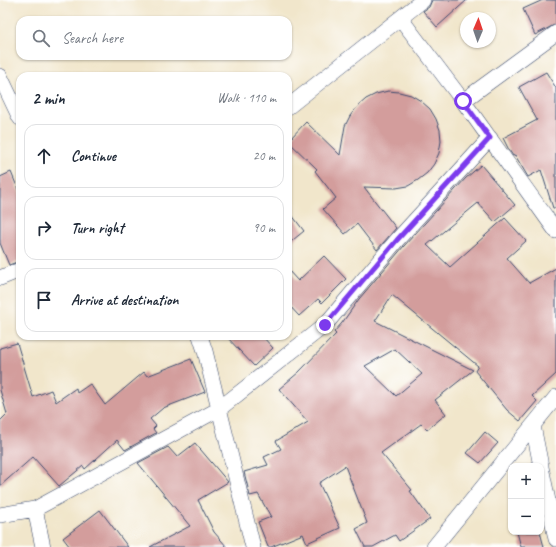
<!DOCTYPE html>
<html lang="en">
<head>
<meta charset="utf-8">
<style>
  body { margin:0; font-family:Caveat,sans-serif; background:#f2f2f3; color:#1f2937 }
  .controls { position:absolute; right:12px; bottom:12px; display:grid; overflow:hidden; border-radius:8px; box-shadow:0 1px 3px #0004 }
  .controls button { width:36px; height:36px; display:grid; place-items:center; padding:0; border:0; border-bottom:1px solid #e0e1e3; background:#fff; color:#1f2937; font:20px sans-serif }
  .compass { position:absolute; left:460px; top:12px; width:36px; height:36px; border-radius:50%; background:#fff; box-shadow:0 1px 3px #0004; rotate:2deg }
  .stop { position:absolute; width:12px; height:12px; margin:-9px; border:3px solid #7c3aed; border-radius:50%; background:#fff }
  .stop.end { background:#7c3aed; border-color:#fff; box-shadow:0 1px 4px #0008 }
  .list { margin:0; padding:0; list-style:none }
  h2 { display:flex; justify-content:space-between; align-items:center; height:52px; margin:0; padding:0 16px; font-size:17px }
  h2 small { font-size:13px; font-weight:400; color:#747a83 }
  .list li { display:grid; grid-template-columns:26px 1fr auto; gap:12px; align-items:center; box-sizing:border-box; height:64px; margin:0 8px 8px; padding:0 8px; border:1px solid #e0e1e3; border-radius:12px }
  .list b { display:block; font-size:15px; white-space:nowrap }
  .list em { font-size:13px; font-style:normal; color:#747a83 }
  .icon { flex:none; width:22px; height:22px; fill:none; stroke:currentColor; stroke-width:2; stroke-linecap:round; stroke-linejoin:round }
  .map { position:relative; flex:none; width:556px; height:547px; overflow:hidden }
  .search { position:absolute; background:#fff; box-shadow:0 1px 3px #0004; left:16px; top:16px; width:276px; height:44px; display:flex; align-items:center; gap:10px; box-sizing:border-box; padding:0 14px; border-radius:12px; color:#747a83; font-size:15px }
  .panel { position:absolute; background:#fff; box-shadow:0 1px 3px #0004; left:16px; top:72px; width:276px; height:268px; border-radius:12px }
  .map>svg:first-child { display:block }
  .building { fill:#d39d9c; fill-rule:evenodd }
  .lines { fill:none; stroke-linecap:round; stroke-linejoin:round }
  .minor-casing { stroke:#3b4a6e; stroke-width:16 }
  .minor { stroke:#fff; stroke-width:15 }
  .route { stroke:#7c3aed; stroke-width:5 }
</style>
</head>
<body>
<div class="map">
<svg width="556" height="547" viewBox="0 0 556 547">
  <rect width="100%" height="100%" fill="#fff"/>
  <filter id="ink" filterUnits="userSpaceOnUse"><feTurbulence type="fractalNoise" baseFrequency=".025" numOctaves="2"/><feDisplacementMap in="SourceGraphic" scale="8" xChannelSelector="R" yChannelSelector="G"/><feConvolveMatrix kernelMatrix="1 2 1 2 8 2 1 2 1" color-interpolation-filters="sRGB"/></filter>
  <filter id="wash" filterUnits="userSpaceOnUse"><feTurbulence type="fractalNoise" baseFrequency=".012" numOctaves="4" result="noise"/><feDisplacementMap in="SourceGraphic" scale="16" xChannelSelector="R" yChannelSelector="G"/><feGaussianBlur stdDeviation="0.9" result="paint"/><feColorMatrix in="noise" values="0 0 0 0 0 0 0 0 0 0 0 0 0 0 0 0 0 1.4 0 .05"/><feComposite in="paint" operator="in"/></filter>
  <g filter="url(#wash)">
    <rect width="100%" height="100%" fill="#f1e6cb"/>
    <g id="blocks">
      <path class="building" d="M432 0H467L437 27 423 11 429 7Z
        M543 0H556V24L535 35 523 9Z
        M546 72 556 88V208H553L541 170 528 177 515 155 513 156 509 150 503 138 537 120 519 87Z
        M388 91 399 92 411 95 421 101 430 109 436 119 440 130 441 141 439 153 434 164 427 173 418 180 408 186 396 188 364 187 396 228 377 250 357 224 345 234 323 209 336 198 315 171 317 169 288 141 306 122 340 155 345 126 350 116 357 107 366 99 376 94Z
        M481 165 515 205 495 222 478 203 427 245 450 267 505 218 526 241 507 258 529 283 556 268V374L532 396 537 401 520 421 507 410 475 371 478 366 392 295 375 321 473 370 435 400 446 414 427 430 421 424 381 453 412 490 410 491 430 519 399 541 395 535 373 547H365L356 529 367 523 345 466 319 483 340 528 307 543 303 534 271 547H268L258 522 271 517 258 494 250 496 244 472 268 465 264 457 281 449 276 441 308 422 279 389 299 372 336 334 334 332 342 323 359 299 404 246 466 178ZM395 349 422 374 396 396 365 366Z
        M11 172 20 194V261L9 265 0 243V177Z
        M288 210 304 231 288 244Z
        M324 256 346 279 322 303 318 299 299 316 288 304V270L298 281Z
        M226 336H262L273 348 254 366Z
        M17 343 33 397 51 390 56 402 76 388 77 393 90 384 105 405 144 372 147 376 191 359 205 392 163 408 150 419 156 426 153 429 156 433 125 450 117 440 85 469 83 466 59 486 33 457 0 486V421L7 414 0 390V348Z
        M485 432 498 443 480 463 467 453Z
        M195 443 228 482 198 500 214 532 227 547H150L190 526 138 463 168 447 177 457Z
        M100 510 128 547H70L63 538Z
        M517 532H540L544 547H521Z"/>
    </g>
  </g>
  <g filter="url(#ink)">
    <use href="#blocks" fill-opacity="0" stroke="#3b4a6e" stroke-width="1"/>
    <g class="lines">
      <defs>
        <path id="minor" d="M401 19 463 101 556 231
          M0 76 20 118
          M463 101 556 33
          M288 107 423 0
          M0 278 20 270
          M200 336 205 351 253 547
          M533 426 541 466
          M541 467 556 539
          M35 509 43 547
          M0 515 35 509 219 409 325 325 397 240 490 138
          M434 547 556 397"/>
      </defs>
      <use href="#minor" class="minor-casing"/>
      <use href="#minor" class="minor"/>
    </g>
  </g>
  <g class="lines" filter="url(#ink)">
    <path class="route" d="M325 325 397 240 490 138 463 101"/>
  </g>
</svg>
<div class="controls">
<button>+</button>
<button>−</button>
</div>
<svg class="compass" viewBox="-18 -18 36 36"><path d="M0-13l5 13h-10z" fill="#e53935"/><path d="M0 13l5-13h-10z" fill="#747a83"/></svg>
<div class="stop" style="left:463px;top:101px"></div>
<div class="stop end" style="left:325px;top:325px"></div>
<div class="search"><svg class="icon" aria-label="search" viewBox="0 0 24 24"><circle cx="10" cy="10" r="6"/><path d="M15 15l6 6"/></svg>Search here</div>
<section class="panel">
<h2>2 min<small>Walk · 110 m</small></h2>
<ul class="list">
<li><svg class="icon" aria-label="ahead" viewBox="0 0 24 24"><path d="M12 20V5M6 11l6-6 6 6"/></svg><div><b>Continue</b></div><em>20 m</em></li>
<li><svg class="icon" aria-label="right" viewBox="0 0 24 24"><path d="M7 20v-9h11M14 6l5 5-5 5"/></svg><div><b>Turn right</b></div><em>90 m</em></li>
<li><svg class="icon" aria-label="arrive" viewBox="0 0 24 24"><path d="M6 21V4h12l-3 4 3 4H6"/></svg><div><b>Arrive at destination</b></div></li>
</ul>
</section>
</div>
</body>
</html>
